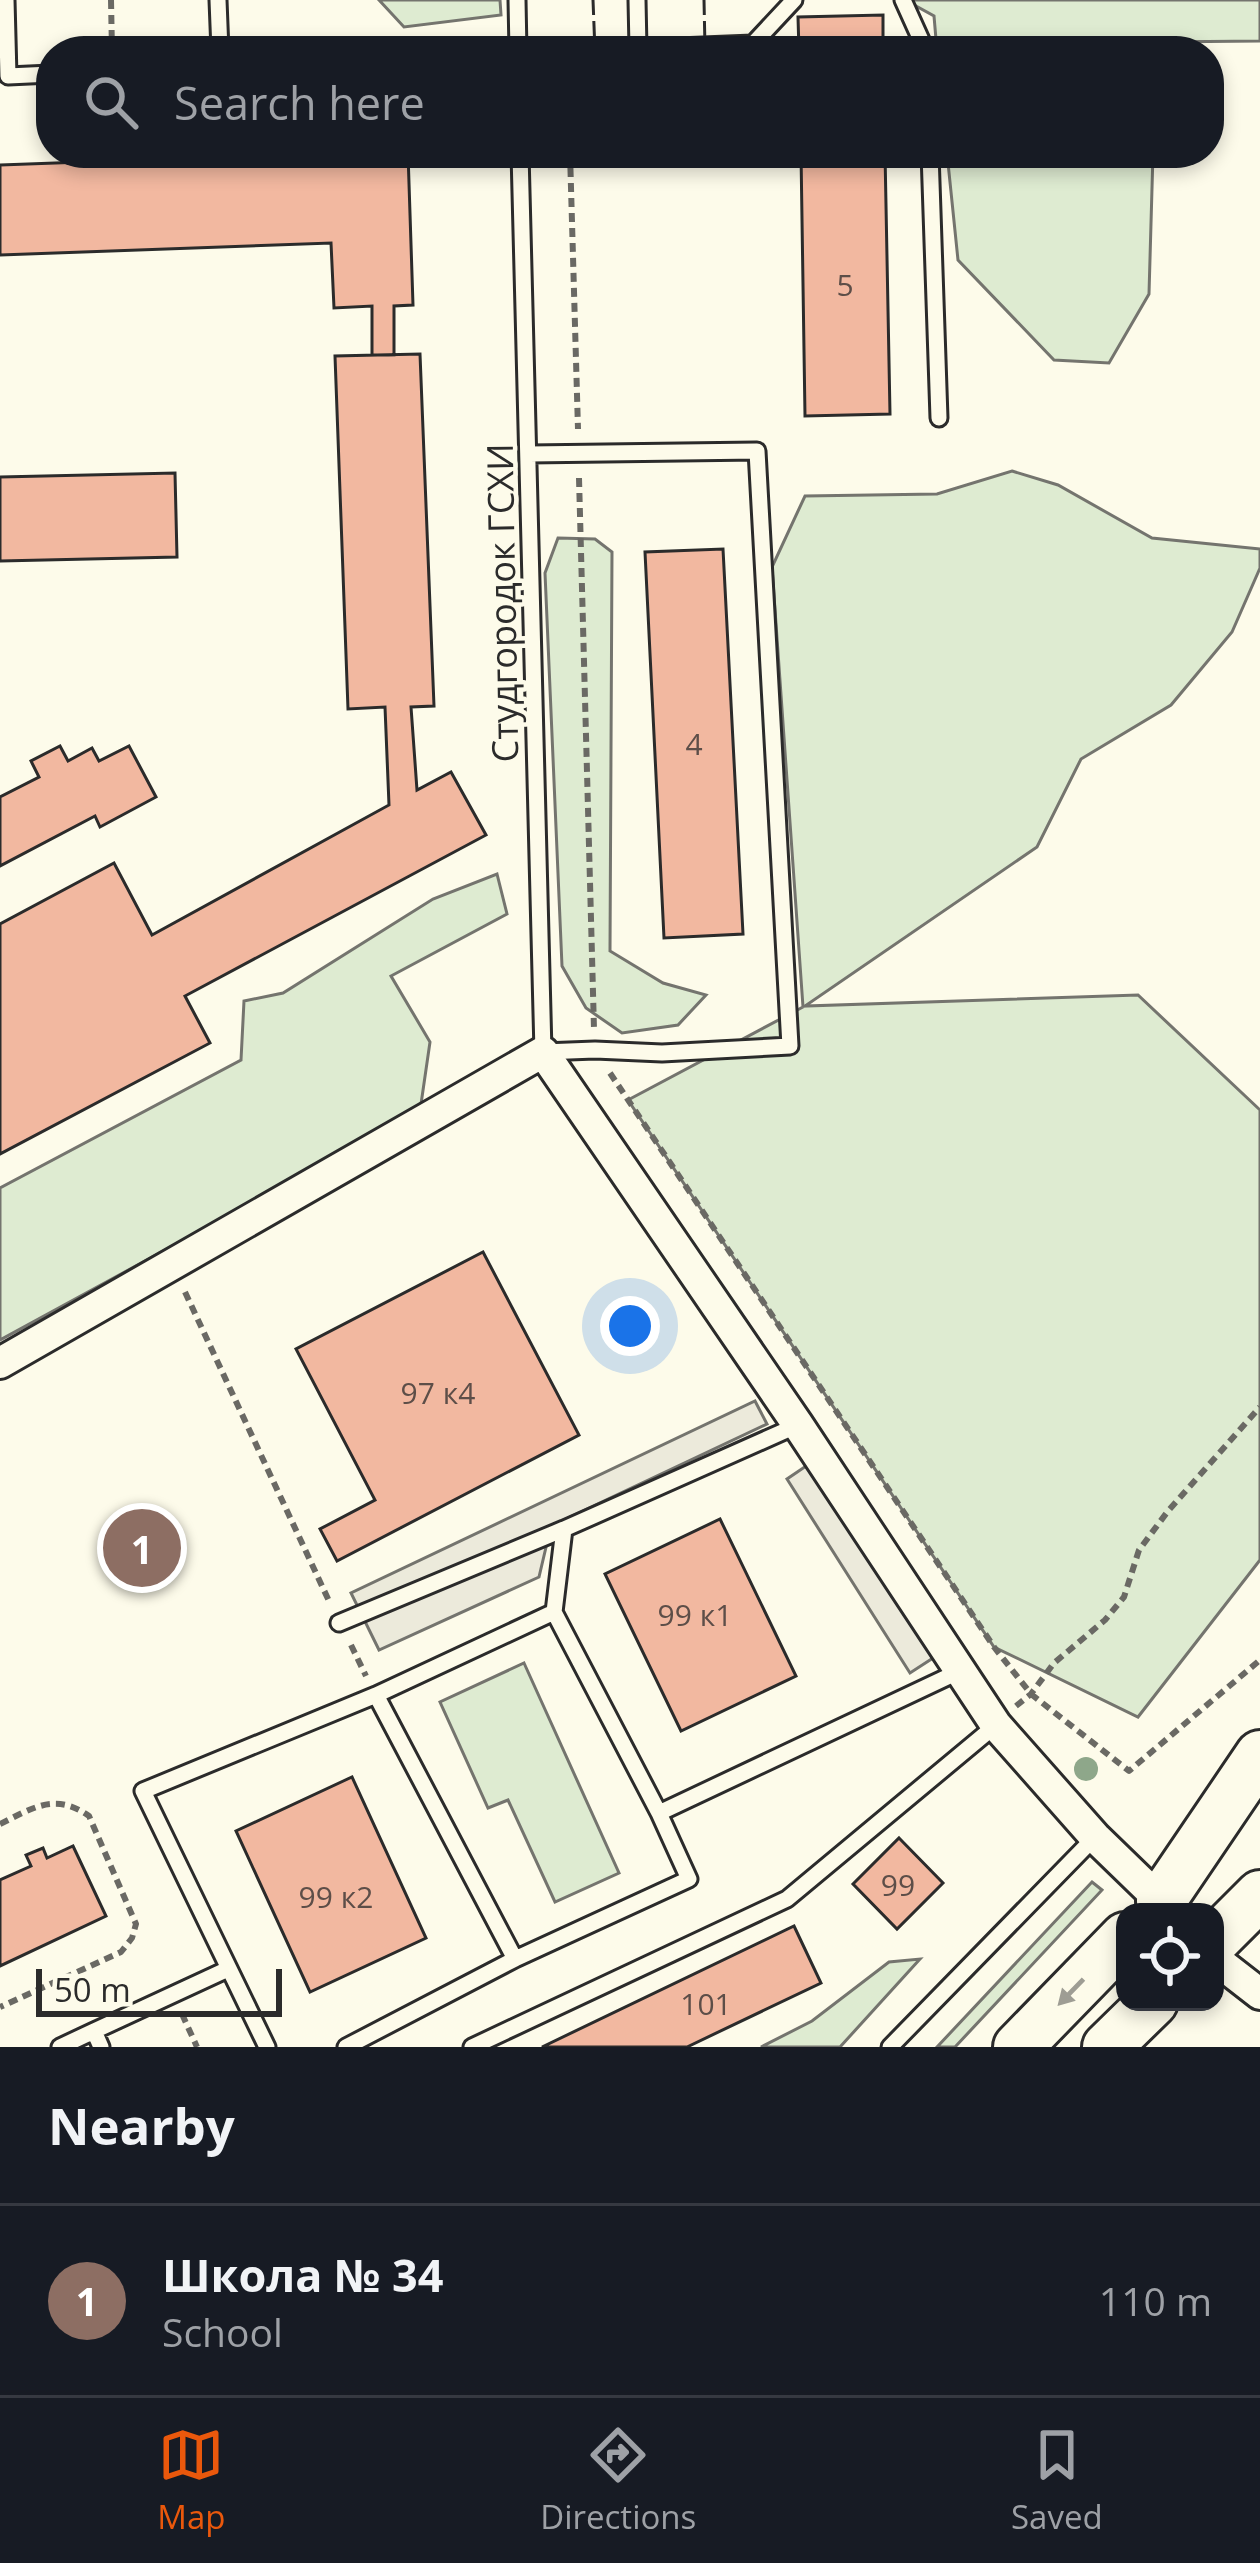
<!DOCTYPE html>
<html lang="en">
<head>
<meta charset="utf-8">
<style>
  body { margin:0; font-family:"Open Sans",sans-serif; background:#20242c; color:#f1f3f6 }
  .controls { position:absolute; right:36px; bottom:36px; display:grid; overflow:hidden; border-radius:24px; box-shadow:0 6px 18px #0003 }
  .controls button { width:108px; height:108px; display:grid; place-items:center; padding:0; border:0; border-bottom:3px solid #363941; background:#171b24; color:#f1f3f6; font:60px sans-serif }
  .scale { position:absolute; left:36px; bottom:30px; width:246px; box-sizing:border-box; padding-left:12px; border:6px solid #2b2b2b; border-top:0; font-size:33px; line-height:42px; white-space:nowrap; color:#2b2b2b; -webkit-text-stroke:9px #fdfbea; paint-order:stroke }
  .you { position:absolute; left:630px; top:1326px; width:42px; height:42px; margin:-30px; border:9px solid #fff; border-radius:50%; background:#1a73e8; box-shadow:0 0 0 18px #1a73e833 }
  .badge { display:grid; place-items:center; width:78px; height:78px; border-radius:50%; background:#ea580c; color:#fff; font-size:39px; font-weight:700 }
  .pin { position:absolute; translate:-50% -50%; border:6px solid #fff; box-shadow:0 3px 12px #0006 }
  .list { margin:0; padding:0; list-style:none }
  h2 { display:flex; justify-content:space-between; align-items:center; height:156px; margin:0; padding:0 48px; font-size:51px }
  h2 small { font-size:39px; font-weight:400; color:#9ea1a6 }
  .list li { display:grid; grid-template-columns:78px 1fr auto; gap:36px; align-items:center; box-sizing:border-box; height:192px; padding:0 48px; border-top:3px solid #363941 }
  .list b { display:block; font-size:45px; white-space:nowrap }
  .list p { margin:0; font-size:39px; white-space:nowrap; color:#9ea1a6 }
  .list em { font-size:39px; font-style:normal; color:#9ea1a6 }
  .icon { flex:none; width:66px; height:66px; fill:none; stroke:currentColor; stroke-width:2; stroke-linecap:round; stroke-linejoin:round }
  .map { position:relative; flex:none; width:1260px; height:2047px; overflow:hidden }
  .search { position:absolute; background:#171b24; box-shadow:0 6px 18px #0003; left:36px; right:36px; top:36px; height:132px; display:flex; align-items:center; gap:30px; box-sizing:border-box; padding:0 42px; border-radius:48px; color:#9ea1a6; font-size:45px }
  .sheet { height:348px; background:#171b24 }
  nav { display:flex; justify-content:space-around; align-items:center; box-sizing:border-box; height:168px; border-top:3px solid #363941; background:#171b24; font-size:33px; color:#9ea1a6 }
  nav a { display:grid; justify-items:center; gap:6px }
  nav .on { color:#ea580c }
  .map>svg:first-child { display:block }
  .green { fill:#deebd1; stroke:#74746e; stroke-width:3 }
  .parking { fill:#eceadb; stroke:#74746e; stroke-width:3 }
  .building { fill:#f2b8a0; stroke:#2b2b2b; stroke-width:3 }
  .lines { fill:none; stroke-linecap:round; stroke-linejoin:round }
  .lane-casing { stroke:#2b2b2b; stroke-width:21 }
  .street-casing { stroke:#2b2b2b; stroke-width:36 }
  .primary-casing { stroke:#2b2b2b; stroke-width:54 }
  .path { stroke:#6a6964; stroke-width:6; stroke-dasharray:9 6; stroke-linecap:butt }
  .lane { stroke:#fdfbea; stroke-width:15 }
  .street { stroke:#fdfbea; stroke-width:30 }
  .primary { stroke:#fdfbea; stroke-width:48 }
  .fence { stroke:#2b2b2b; stroke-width:3; stroke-dasharray:15 6; stroke-linecap:butt }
  .tree { fill:#8ea78a }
  .oneway { fill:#9e9d94 }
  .labels { text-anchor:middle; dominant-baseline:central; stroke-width:9; stroke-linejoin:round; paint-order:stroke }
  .number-label { font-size:30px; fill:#5d4e48 }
  .street-label { font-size:36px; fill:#2b2b2b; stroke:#fdfbea }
</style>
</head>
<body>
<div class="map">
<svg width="1260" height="2047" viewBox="0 0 1260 2047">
  <rect width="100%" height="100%" fill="#fdfbea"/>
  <path class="green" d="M379 0H500L501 15 404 27Z
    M905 0H1260V41L1157 42 1156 51H937L934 16Z
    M947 153H1153L1149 294 1109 363 1054 360 958 260Z
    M1012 471 1058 485 1152 538 1260 549V568L1232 632 1171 705 1081 759 1037 847 805 1006 1138 995 1260 1110V1560L1138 1717 994 1647 628 1100 803 1007 772 567 805 496 937 494Z
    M558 538 595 539 612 552 610 951 663 983 706 995 678 1025 622 1033 586 1008 562 966 545 573Z
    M497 874 507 914 391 976 430 1042 420 1111 0 1340V1188L241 1060 244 1001 283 993 433 899Z
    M524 1663 619 1873 555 1902 508 1800 488 1808 440 1702Z
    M1092 1882 1102 1890 955 2047H937Z
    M920 1959 840 2047H761L812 2021 889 1962Z"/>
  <path class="parking" d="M755 1401 767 1424 551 1526 539 1577 379 1650 351 1593Z
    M809 1464 933 1658 910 1673 787 1479Z"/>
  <path class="building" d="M883 15V51H799L798 17Z
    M328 153H408L413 305 394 306V355H372V306L334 308 331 243 0 255V165Z
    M801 153H885L890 414 805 416Z
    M420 354 434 706 411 707 417 790 451 772 486 835 185 996 210 1043 0 1154V924L114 863 152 935 389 805 385 707 348 709 335 356Z
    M175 473 177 557 0 561V477Z
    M723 549 743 934 664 938 645 552Z
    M60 746 68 761 92 748 99 761 129 746 156 797 100 827 95 816 0 866V797L39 777 31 761Z
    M483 1252 579 1435 337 1561 320 1529 375 1500 296 1349Z
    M720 1519 796 1676 681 1731 605 1574Z
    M352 1777 426 1938 310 1992 236 1831Z
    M899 1838 943 1883 897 1929 853 1884Z
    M73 1846 106 1916 0 1966V1880L31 1866 26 1855 43 1848 47 1858Z
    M794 1926 821 1983 687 2047H542Z"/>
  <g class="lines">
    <defs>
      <path id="lane" d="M6 0 8 76 51 74
        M218 0 220 51
        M517 0 518 51
        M637 0 638 48
        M903 0 926 51
        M577 51 753 44 794 0
        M520 153 543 1052 595 1050 662 1053 790 1046 757 451 529 454
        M930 153 939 418
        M554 1612 564 1529 798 1425
        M339 1623 564 1529
        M376 1695 554 1612 659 1813 689 1879 515 1959
        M659 1813 960 1671
        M94 2031 228 1969
        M60 2047 94 2031 101 2047
        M267 2047 143 1791 376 1695 515 1959 346 2047
        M472 2047 787 1899 996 1725
        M890 2047 1095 1837"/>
      <path id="street" d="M0 1363 543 1052 798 1425 996 1725 1095 1837 1161 1901
        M1215 1959 1260 1994"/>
      <path id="primary" d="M1161 1901 1260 1755
        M1215 1940 1260 1895
        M1018 2047 1125 1937
        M1107 2047 1153 2002"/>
    </defs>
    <use href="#lane" class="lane-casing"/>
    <use href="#street" class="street-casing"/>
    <use href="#primary" class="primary-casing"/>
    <path class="path" d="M111 0 112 51
      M570 153 578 429
      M579 478 594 1029
      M610 1073 994 1647 1031 1694 1129 1771 1260 1660
      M185 1292 329 1601
      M351 1645 366 1676
      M1016 1706 1031 1694 1054 1663 1105 1620 1124 1597 1139 1550 1168 1511 1260 1407
      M0 1824C33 1808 55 1792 89 1816L136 1924 132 1938 121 1952 0 2007
      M182 2014 197 2047"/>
    <use href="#lane" class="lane"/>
    <use href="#street" class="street"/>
    <use href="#primary" class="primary"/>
    <path class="fence" d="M593 0 595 51
      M704 0 705 48"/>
  </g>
  <circle class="tree" cx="1086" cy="1769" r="12"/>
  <defs><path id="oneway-solid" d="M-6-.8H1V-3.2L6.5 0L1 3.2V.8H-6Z" transform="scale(3)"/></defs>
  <use class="oneway" href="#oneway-solid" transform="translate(1071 1992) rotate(134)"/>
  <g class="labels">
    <g class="number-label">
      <text x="845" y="284">5</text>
      <text x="694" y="743">4</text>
      <text x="438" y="1392">97 к4</text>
      <text x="695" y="1614">99 к1</text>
      <text x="898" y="1884">99</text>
      <text x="336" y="1896">99 к2</text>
      <text x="706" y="2003">101</text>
    </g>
    <g class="street-label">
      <text transform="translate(502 603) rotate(-91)">Студгородок ГСХИ</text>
    </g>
  </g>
</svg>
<div class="controls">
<button><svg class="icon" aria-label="locate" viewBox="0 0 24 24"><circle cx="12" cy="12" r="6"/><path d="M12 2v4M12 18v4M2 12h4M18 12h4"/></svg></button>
</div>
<div class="scale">50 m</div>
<div class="you"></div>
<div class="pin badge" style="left:142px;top:1548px;background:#8d6e63">1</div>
<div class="search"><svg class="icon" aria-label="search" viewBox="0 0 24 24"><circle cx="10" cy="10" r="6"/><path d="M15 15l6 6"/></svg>Search here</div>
</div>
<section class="sheet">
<h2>Nearby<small></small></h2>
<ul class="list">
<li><span class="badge" style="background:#8d6e63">1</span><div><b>Школа № 34</b><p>School</p></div><em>110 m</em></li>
</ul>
</section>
<nav>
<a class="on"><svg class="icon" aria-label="map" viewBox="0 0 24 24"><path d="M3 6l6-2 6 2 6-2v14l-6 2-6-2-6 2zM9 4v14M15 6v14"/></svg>Map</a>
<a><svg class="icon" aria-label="directions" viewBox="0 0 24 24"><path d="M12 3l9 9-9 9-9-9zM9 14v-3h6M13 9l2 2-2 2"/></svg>Directions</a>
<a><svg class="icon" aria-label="saved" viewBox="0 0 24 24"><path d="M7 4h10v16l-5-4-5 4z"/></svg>Saved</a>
</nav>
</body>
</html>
